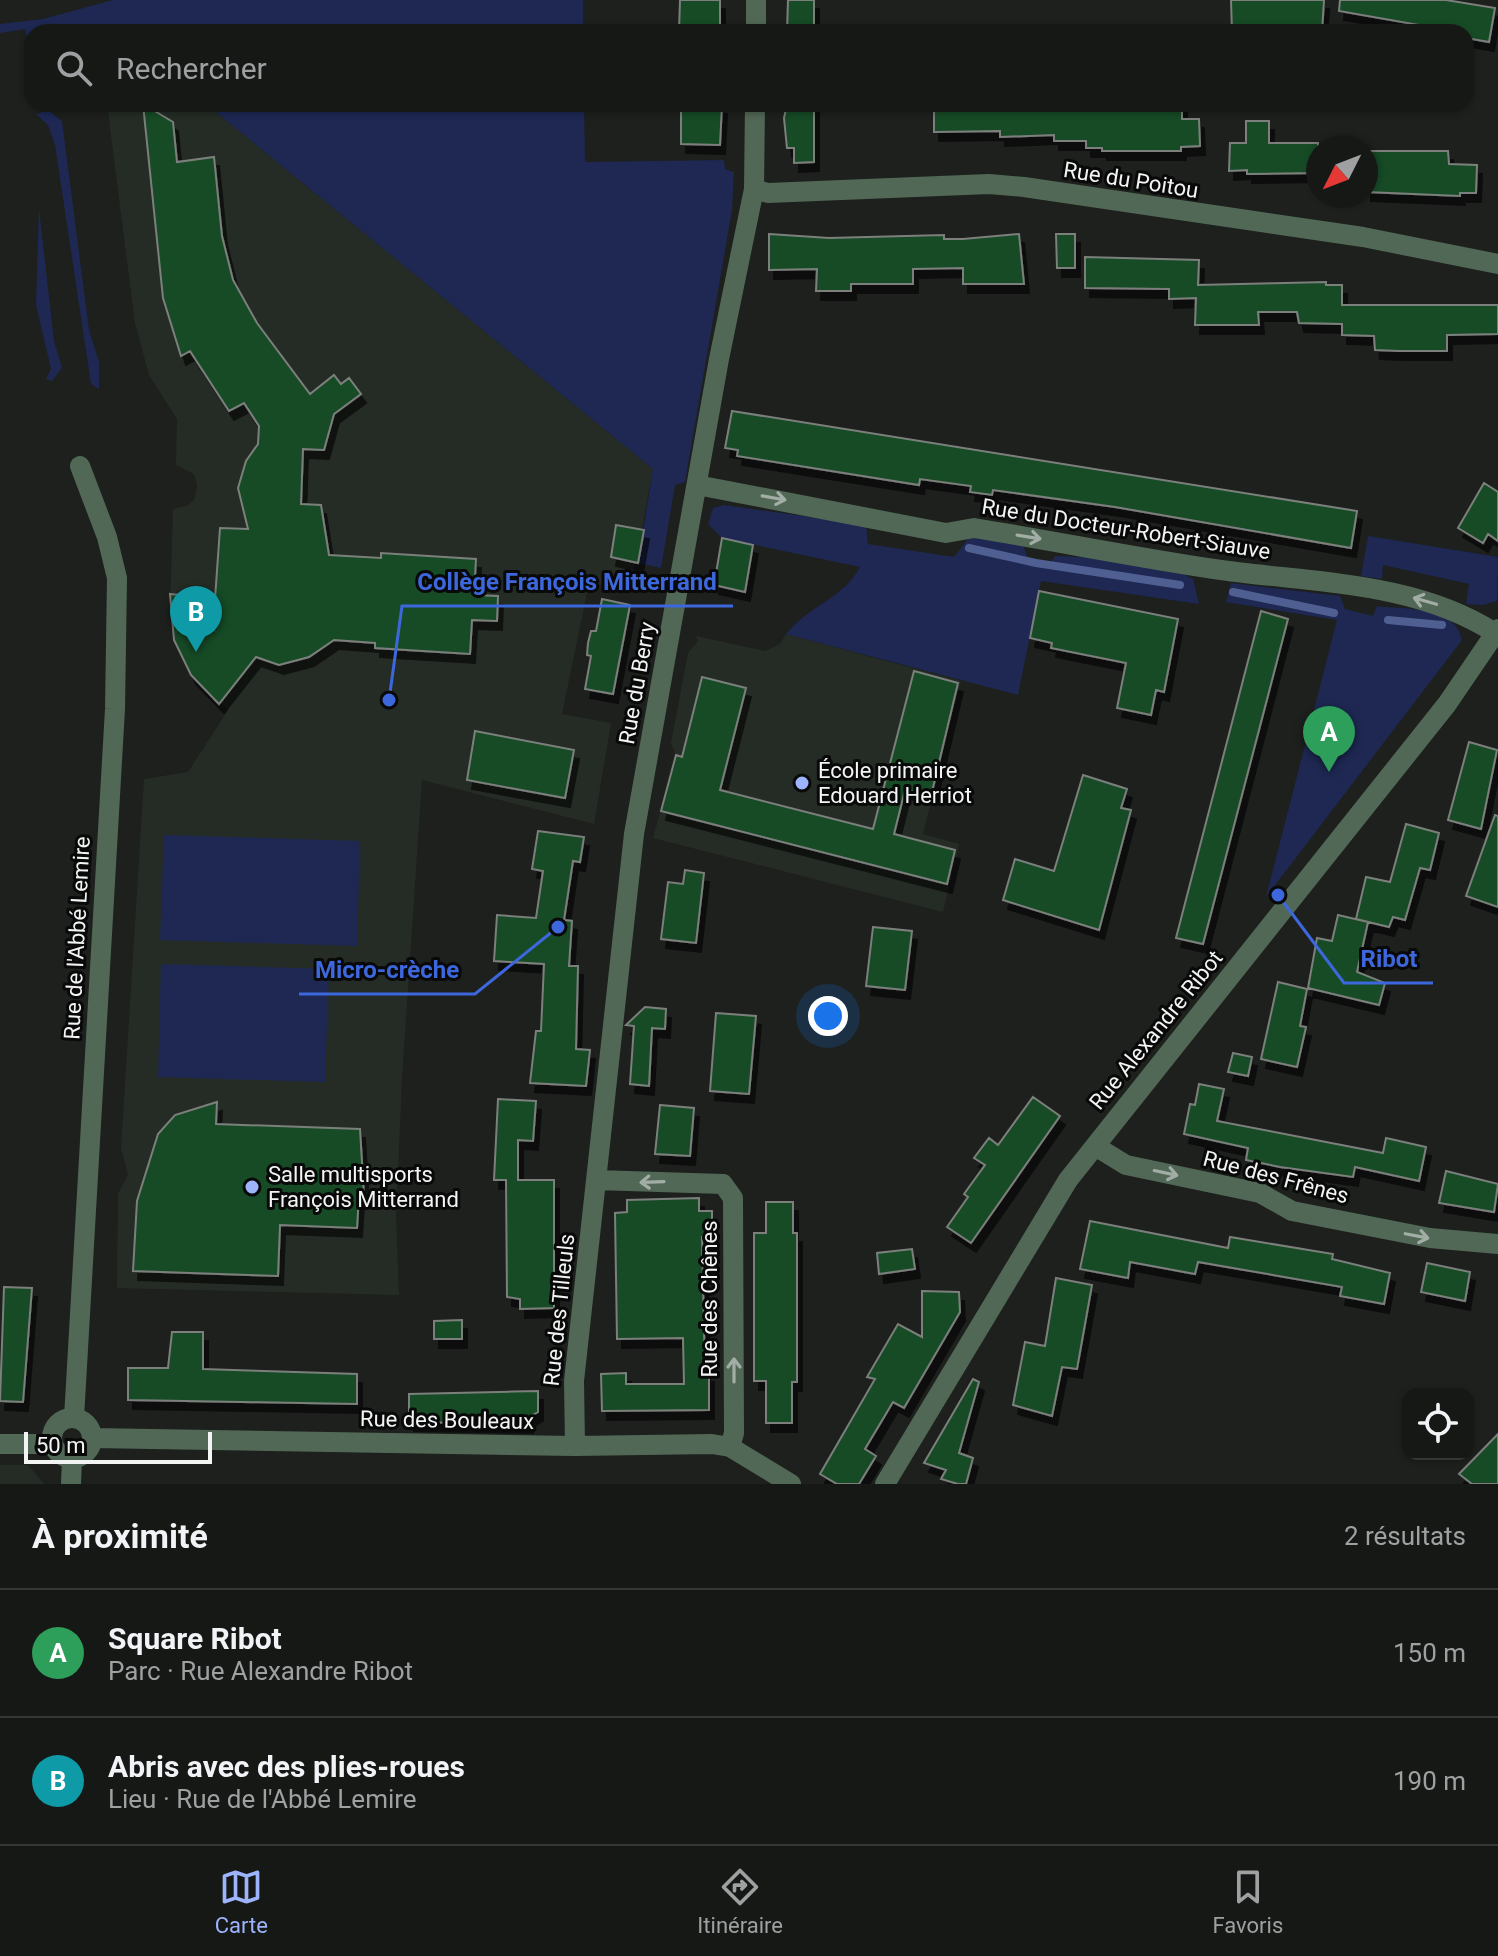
<!DOCTYPE html>
<html lang="fr">
<head>
<meta charset="utf-8">
<style>
  body { margin:0; font-family:Roboto,sans-serif; background:#232523; color:#f1f3f6 }
  .controls { position:absolute; right:24px; bottom:24px; display:grid; overflow:hidden; border-radius:16px; box-shadow:0 2px 6px #0004 }
  .controls button { width:72px; height:72px; display:grid; place-items:center; padding:0; border:0; border-bottom:2px solid #353735; background:#161816; color:#f1f3f6; font:40px sans-serif }
  .compass { position:absolute; left:1306px; top:136px; width:72px; height:72px; border-radius:50%; background:#161816; box-shadow:0 2px 6px #0004; rotate:228deg }
  .scale { position:absolute; left:24px; bottom:20px; width:188px; box-sizing:border-box; padding-left:8px; border:4px solid #f3f5f4; border-top:0; font-size:22px; line-height:28px; white-space:nowrap; color:#f3f5f4; -webkit-text-stroke:6px #080908; paint-order:stroke }
  .you { position:absolute; left:828px; top:1016px; width:28px; height:28px; margin:-20px; border:6px solid #fff; border-radius:50%; background:#1a73e8; box-shadow:0 0 0 12px #1a73e833 }
  .badge { display:grid; place-items:center; width:52px; height:52px; border-radius:50%; background:#9db4fd; color:#fff; font-size:26px; font-weight:700 }
  .pin { position:absolute; translate:-50% -66px; filter:drop-shadow(0 2px 4px #0008) }
  .pin::after { content:''; position:absolute; top:42px; width:28px; height:24px; background:inherit; clip-path:polygon(0 0,100% 0,50% 100%) }
  .list { margin:0; padding:0; list-style:none }
  h2 { display:flex; justify-content:space-between; align-items:center; height:104px; margin:0; padding:0 32px; font-size:34px }
  h2 small { font-size:26px; font-weight:400; color:#9ea0a1 }
  .list li { display:grid; grid-template-columns:52px 1fr auto; gap:24px; align-items:center; box-sizing:border-box; height:128px; padding:0 32px; border-top:2px solid #353735 }
  .list b { display:block; font-size:30px; white-space:nowrap }
  .list p { margin:0; font-size:26px; white-space:nowrap; color:#9ea0a1 }
  .list em { font-size:26px; font-style:normal; color:#9ea0a1 }
  .icon { flex:none; width:44px; height:44px; fill:none; stroke:currentColor; stroke-width:2; stroke-linecap:round; stroke-linejoin:round }
  .map { position:relative; flex:none; width:1498px; height:1484px; overflow:hidden }
  .search { position:absolute; background:#161816; box-shadow:0 2px 6px #0004; left:24px; right:24px; top:24px; height:88px; display:flex; align-items:center; gap:20px; box-sizing:border-box; padding:0 28px; border-radius:24px; color:#9ea0a1; font-size:30px }
  .sheet { height:360px; background:#161816 }
  nav { display:flex; justify-content:space-around; align-items:center; box-sizing:border-box; height:112px; border-top:2px solid #353735; background:#161816; font-size:22px; color:#9ea0a1 }
  nav a { display:grid; justify-items:center; gap:4px }
  nav .on { color:#9db4fd }
  .map>svg:first-child { display:block }
  .built { fill:#252c26 }
  .green { fill:#1e2853 }
  .lines { fill:none; stroke-linecap:round; stroke-linejoin:round }
  .stream { stroke:#505f91; stroke-width:8 }
  .building { fill:#164b26; stroke:#7b7f7c; stroke-width:2; filter:url(#shadow) }
  .minor { stroke:#526856; stroke-width:20 }
  .oneway { stroke:#a2aea5 }
  .poi-dot { fill:#9db4fd; stroke:#080908; stroke-width:3 }
  .labels { text-anchor:middle; dominant-baseline:central; stroke-width:6; stroke-linejoin:round; paint-order:stroke }
  .street-label { font-size:22px; fill:#f3f5f4; stroke:#080908 }
  .poi-label { font-size:22px; fill:#f3f5f4; stroke:#080908; text-anchor:start }
  .leader { fill:none; stroke:#3d67dc; stroke-width:3 }
  .callout-dot { fill:#3d67dc; stroke:#080908; stroke-width:3 }
  .callout-label { font-size:24px; text-anchor:middle; font-weight:bold; fill:#3d67dc; stroke:#080908; stroke-width:6; stroke-linejoin:round; paint-order:stroke }
</style>
</head>
<body>
<div class="map">
<svg width="1498" height="1484" viewBox="0 0 1498 1484">
  <defs>
    <filter id="shadow"><feDropShadow dx="5" dy="9" stdDeviation="0" flood-color="#0009"/></filter>
  </defs>
  <rect width="100%" height="100%" fill="#1d201d"/>
  <path class="built" d="M107 104H206L653 469 631 589 589 583 562 714 611 723 594 824 422 780 402 1077 396 1217 399 1295 117 1288 118 1194 128 1175 121 1148 144 779 188 772 228 710 198 685 174 640 170 611 173 509 189 505 195 498 197 485 194 474 176 465 177 419 149 375 135 323Z
    M786 634 961 681 923 834 959 844 943 912 653 838 676 755 671 743 688 653 698 641 696 636 765 651 780 644Z
    M0 1465H28L44 1484H0Z"/>
  <path class="green" d="M113 0H583V32H32V56L25 29 0 33V24L43 19Z
    M206 104H584L585 162 724 160 725 169 734 172 732 210 685 482 675 485 661 568 638 563 653 469Z
    M48 110 62 121 89 330 99 362V389L91 384 55 145 48 125 36 114Z
    M39 209 54 341 62 368 52 381 46 379 51 369 36 305Z
    M724 505 866 525 868 544 954 557 968 539 982 537 1023 545 1028 558 1051 563 1055 556C1101 558 1153 557 1193 579L1199 604 1041 581 1018 695 786 634C807 607 844 598 860 567L722 538 708 524 713 508Z
    M1368 536 1498 557 1497 601 1483 605 1466 604 1469 584 1383 565 1382 579 1361 576Z
    M1231 583 1340 596 1345 609 1373 616 1377 606C1406 610 1455 605 1462 640L1266 897 1337 620 1226 602Z
    M164 835 360 841 357 946 160 940Z
    M161 964 329 969 325 1082 158 1077Z"/>
  <g class="lines">
    <path class="stream" d="M969 548 1036 563 1180 585
      M1233 592 1334 613
      M1388 620 1442 625"/>
  </g>
  <path class="building" d="M680 0H720V32L679 31Z
    M788 0H814V32H787Z
    M1231 0H1324L1322 32H1232Z
    M1340 0H1446L1495 8 1489 42 1466 38V32H1442V29L1339 11Z
    M143 104 173 122 177 162 214 157 222 236 233 280 257 323 310 394 334 375 341 384 349 378 361 394 334 414 324 450 303 449 301 504 321 505 329 555 381 558V553L476 559 474 595 498 596 497 621 472 620 470 654 375 648V643L334 640 309 657 279 665 256 657 219 704 191 675 174 640 170 594 215 599 220 528 248 529 238 488 246 461 258 444 259 426 244 403 229 411 190 351 181 356 163 298Z
    M681 104 722 105 720 145 681 144Z
    M787 104H814V162L794 163V148H787L784 118Z
    M934 104H1074V109H1113V104H1182V119H1199L1200 146 1181 147V151H1102V148H1086V141H1054V135L1000 137V131L934 132Z
    M1246 121H1269V143H1318V173L1247 174V170L1229 171 1230 143H1246Z
    M1366 151H1448L1449 164 1477 165 1476 193H1460V196L1366 192Z
    M769 234 829 238 944 235V239H963L1019 234 1024 284H963V268L913 269V284H851V291H816L817 269 769 270Z
    M1056 234H1075V268H1057Z
    M1085 257 1199 260 1198 285 1326 282V285H1342V305H1498V334L1447 335V351H1399L1375 350 1374 336 1342 335V324L1299 323 1297 312H1258L1259 325H1195L1196 298 1169 299V289L1085 288Z
    M732 411 1357 511 1351 548 1115 507 993 490 992 495 970 492 971 486 920 479 919 485 737 456 738 450 725 448Z
    M1484 483 1498 492V541L1488 534 1483 543 1458 528Z
    M616 525 644 530 638 563 611 557Z
    M722 538 753 545 745 592 714 585Z
    M1039 591 1178 619 1164 692 1156 690 1151 715 1117 708 1126 663 1051 648 1052 643 1030 638Z
    M602 599 630 605 613 694 585 689 591 656 587 655 588 643 591 631H596Z
    M1261 611 1288 619 1203 944 1176 938Z
    M914 671 958 683 931 796 905 790 894 834 955 850 947 884 661 811 676 755 682 757 702 677 746 688 720 790 873 829Z
    M475 731 574 750 565 798 467 780Z
    M1469 742 1497 750 1481 829 1448 820Z
    M1083 775 1127 789 1121 808 1131 810 1099 930 1003 900 1015 859 1054 871Z
    M1495 815 1498 816V907L1466 896Z
    M1406 824 1439 833 1430 870 1420 868 1405 920 1393 917 1389 927 1356 919 1366 877 1390 882Z
    M538 831 584 837 580 862 573 861 564 920 572 921 569 966H578L576 1049 590 1050 586 1086 530 1083 536 1031H541L544 964 494 961 497 915 536 918 543 871 532 869Z
    M685 870 704 873 696 943 661 939 668 882 683 884Z
    M1338 915 1368 922 1357 972 1385 983 1379 1005 1308 988 1317 938 1332 941Z
    M873 927 912 931 905 990 866 986Z
    M1278 982 1307 989 1300 1026 1306 1027 1297 1067 1261 1059Z
    M645 1007 666 1009 665 1029 652 1028 649 1086 630 1084 634 1026 626 1025Z
    M716 1013 756 1016 749 1094 710 1091Z
    M1233 1053 1252 1057 1248 1076 1228 1072Z
    M1199 1084 1224 1089 1217 1121 1383 1153 1386 1138 1426 1147 1419 1181 1355 1167 1353 1177 1280 1167 1246 1160 1248 1148 1184 1134 1190 1104 1195 1105Z
    M1033 1097 1060 1116 971 1243 947 1227 968 1197 964 1194 985 1165 974 1158 989 1138 998 1145Z
    M498 1099 536 1101 533 1141 518 1140V1180H554V1308L520 1309V1299L507 1297 506 1180H494Z
    M217 1102 216 1124 360 1129 364 1196H359L357 1228 280 1225 278 1276 133 1271 137 1201 158 1134 175 1115Z
    M660 1105 694 1108 690 1156 655 1154Z
    M1446 1171 1498 1184 1494 1212 1439 1203Z
    M699 1198V1211H712V1237H702L705 1373H709V1410L602 1411 601 1374 626 1373V1384H684L683 1338 617 1339 615 1213 627 1212V1200Z
    M766 1202H793V1233H797V1382H792V1423H766V1381H754V1233H766Z
    M1090 1221 1228 1248 1230 1237 1333 1254 1332 1259 1390 1273 1384 1304 1340 1296 1342 1287 1198 1262 1195 1274 1130 1262 1128 1278 1080 1269Z
    M912 1249 915 1269 879 1274 877 1253Z
    M1427 1263 1470 1272 1465 1301 1421 1292Z
    M1056 1278 1092 1285 1077 1369 1062 1367 1052 1416 1013 1405 1025 1342 1045 1346Z
    M4 1287 32 1288 23 1402 0 1401Z
    M922 1291 959 1292 960 1312 904 1408 893 1402 865 1449 876 1456 859 1484H837L820 1474 875 1379 867 1377 898 1324 922 1337Z
    M462 1320V1339H434V1321Z
    M172 1332H203V1369L357 1374V1404L128 1400V1368H168Z
    M973 1379 979 1382 959 1453 973 1458 966 1484H958L941 1479 946 1470 924 1463Z
    M538 1391V1412L531 1416 528 1424 409 1422V1394Z
    M1498 1434V1484H1472L1459 1474Z"/>
  <g class="lines">
    <path class="minor" d="M756 32V0
      M754 189 768 193 989 184 1024 187 1363 237 1498 264
      M697 485 946 533 974 528C1054 541 1134 557 1214 569 1308 583 1413 580 1495 633
      M1095 1146 1126 1165 1260 1193 1292 1211 1430 1238 1498 1244
      M596 1180 723 1184 733 1198 734 1433 730 1447
      M74 1418 115 709 117 578 107 537 80 466
      M52 1438a20 20 0 1 1 40 0a20 20 0 1 1-40 0Z
      M92 1438 575 1446 712 1444 730 1447 791 1484
      M0 1444H53
      M575 1446 574 1381 634 834 719 359 754 189 755 104
      M71 1484 72 1458
      M885 1484 1068 1180 1447 704 1498 629"/>
  </g>
  <defs><path id="oneway-shaft" d="M-6 0H5M1.5-3L5.5 0L1.5 3" fill="none" stroke-width="1.6" stroke-linecap="round" stroke-linejoin="round" transform="scale(2)"/></defs>
  <g class="oneway">
    <use href="#oneway-shaft" transform="translate(774 498) rotate(10)"/>
    <use href="#oneway-shaft" transform="translate(1029 537) rotate(9)"/>
    <use href="#oneway-shaft" transform="translate(1425 601) rotate(-164)"/>
    <use href="#oneway-shaft" transform="translate(1166 1173) rotate(12)"/>
    <use href="#oneway-shaft" transform="translate(652 1182) rotate(178)"/>
    <use href="#oneway-shaft" transform="translate(1417 1236) rotate(11)"/>
    <use href="#oneway-shaft" transform="translate(734 1370) rotate(-90)"/>
  </g>
  <g class="poi-dot">
    <circle cx="802" cy="783" r="8"/>
    <circle cx="252" cy="1187" r="8"/>
  </g>
  <g class="labels">
    <g class="street-label">
      <text transform="translate(1131 180) rotate(9)">Rue du Poitou</text>
      <text transform="translate(1126 529) rotate(9)">Rue du Docteur-Robert-Siauve</text>
      <text transform="translate(637 683) rotate(-80)">Rue du Berry</text>
      <text transform="translate(77 938) rotate(-87)">Rue de l'Abbé Lemire</text>
      <text transform="translate(1156 1030) rotate(-51)">Rue Alexandre Ribot</text>
      <text transform="translate(1276 1177) rotate(15)">Rue des Frênes</text>
      <text transform="translate(709 1299) rotate(-90)">Rue des Chênes</text>
      <text transform="translate(559 1310) rotate(-84)">Rue des Tilleuls</text>
      <text transform="translate(447 1420) rotate(1)">Rue des Bouleaux</text>
    </g>
    <g class="poi-label">
      <text x="818" y="770">École primaire<tspan x="818" dy="25">Edouard Herriot</tspan></text>
      <text x="268" y="1174">Salle multisports<tspan x="268" dy="25">François Mitterrand</tspan></text>
    </g>
  </g>
  <path class="leader" d="M389 700L402 606H733M1278 895L1344 983H1433M558 927L475 994H299"/>
  <g class="callout-dot">
    <circle cx="389" cy="700" r="8"/>
    <circle cx="1278" cy="895" r="8"/>
    <circle cx="558" cy="927" r="8"/>
  </g>
  <g class="callout-label">
    <text x="567" y="590">Collège François Mitterrand</text>
    <text x="1389" y="967">Ribot</text>
    <text x="387" y="978">Micro-crèche</text>
  </g>
</svg>
<div class="controls">
<button><svg class="icon" aria-label="locate" viewBox="0 0 24 24"><circle cx="12" cy="12" r="6"/><path d="M12 2v4M12 18v4M2 12h4M18 12h4"/></svg></button>
</div>
<svg class="compass" viewBox="-18 -18 36 36"><path d="M0-13l5 13h-10z" fill="#e53935"/><path d="M0 13l5-13h-10z" fill="#9ea0a1"/></svg>
<div class="scale">50 m</div>
<div class="you"></div>
<div class="pin badge" style="left:1329px;top:772px;background:#2e9e5b">A</div>
<div class="pin badge" style="left:196px;top:652px;background:#0f9aa8">B</div>
<div class="search"><svg class="icon" aria-label="search" viewBox="0 0 24 24"><circle cx="10" cy="10" r="6"/><path d="M15 15l6 6"/></svg>Rechercher</div>
</div>
<section class="sheet">
<h2>À proximité<small>2 résultats</small></h2>
<ul class="list">
<li><span class="badge" style="background:#2e9e5b">A</span><div><b>Square Ribot</b><p>Parc · Rue Alexandre Ribot</p></div><em>150 m</em></li>
<li><span class="badge" style="background:#0f9aa8">B</span><div><b>Abris avec des plies-roues</b><p>Lieu · Rue de l'Abbé Lemire</p></div><em>190 m</em></li>
</ul>
</section>
<nav>
<a class="on"><svg class="icon" aria-label="map" viewBox="0 0 24 24"><path d="M3 6l6-2 6 2 6-2v14l-6 2-6-2-6 2zM9 4v14M15 6v14"/></svg>Carte</a>
<a><svg class="icon" aria-label="directions" viewBox="0 0 24 24"><path d="M12 3l9 9-9 9-9-9zM9 14v-3h6M13 9l2 2-2 2"/></svg>Itinéraire</a>
<a><svg class="icon" aria-label="saved" viewBox="0 0 24 24"><path d="M7 4h10v16l-5-4-5 4z"/></svg>Favoris</a>
</nav>
</body>
</html>
